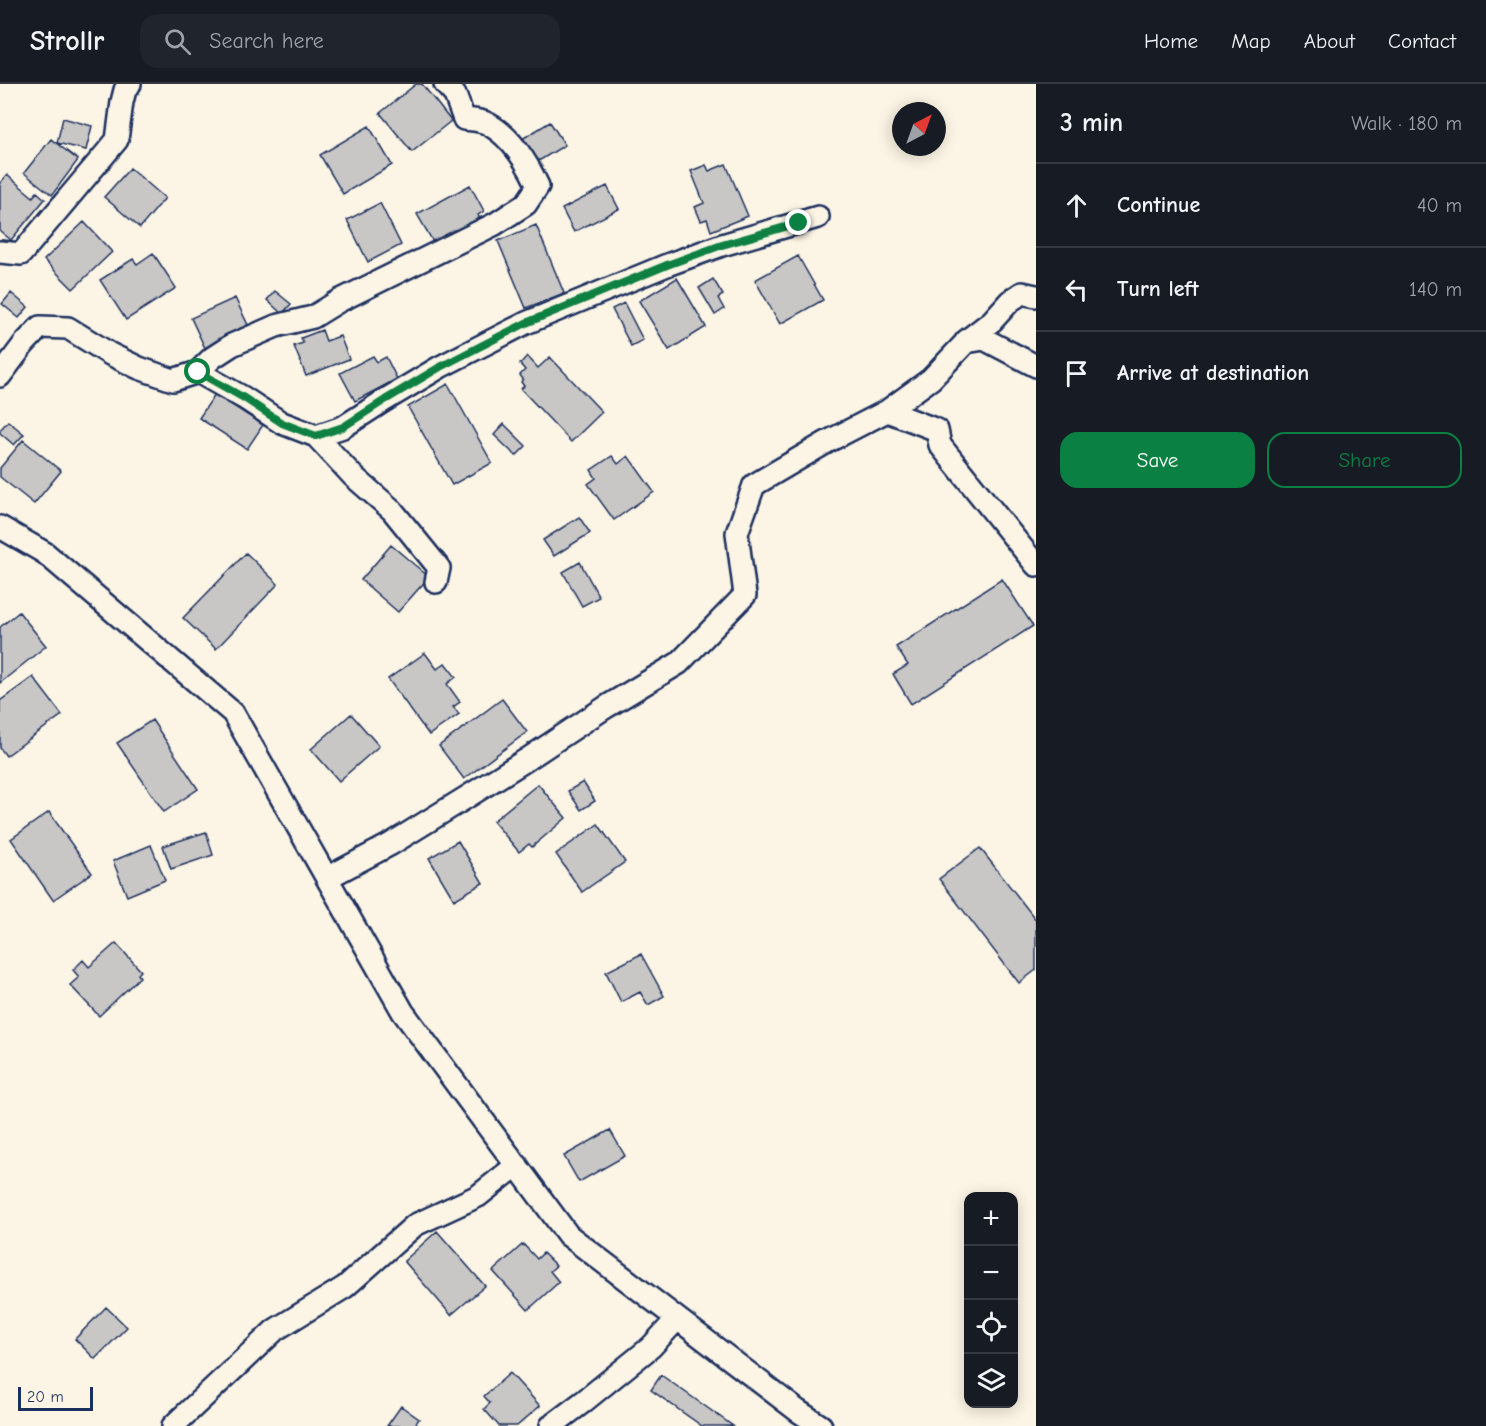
<!DOCTYPE html>
<html lang="en">
<head>
<meta charset="utf-8">
<style>
  body { margin:0; font-family:"Comic Neue",sans-serif; background:#20242c; color:#f1f3f6 }
  .controls { position:absolute; right:18px; bottom:18px; display:grid; overflow:hidden; border-radius:12px; box-shadow:0 3px 15px #0003 }
  .controls button { width:54px; height:54px; display:grid; place-items:center; padding:0; border:0; border-bottom:2px solid #363941; background:#171b24; color:#f1f3f6; font:30px sans-serif }
  .compass { position:absolute; left:892px; top:18px; width:54px; height:54px; border-radius:50%; background:#171b24; box-shadow:0 3px 15px #0003; rotate:41deg }
  .scale { position:absolute; left:18px; bottom:15px; width:75px; box-sizing:border-box; padding-left:6px; border:3px solid #1b2f5e; border-top:0; font-size:16px; line-height:21px; white-space:nowrap; color:#1b2f5e; -webkit-text-stroke:4px #fcf5e5; paint-order:stroke }
  .stop { position:absolute; width:18px; height:18px; margin:-14px; border:4px solid #0b8043; border-radius:50%; background:#fff }
  .stop.end { background:#0b8043; border-color:#fff; box-shadow:0 2px 6px #0008 }
  .list { margin:0; padding:0; list-style:none }
  h2 { display:flex; justify-content:space-between; align-items:center; height:78px; margin:0; padding:0 24px; font-size:26px }
  h2 small { font-size:20px; font-weight:400; color:#9ea1a6 }
  .list li { display:grid; grid-template-columns:39px 1fr auto; gap:18px; align-items:center; box-sizing:border-box; height:84px; padding:0 24px; border-top:2px solid #363941 }
  .list b { display:block; font-size:22px; white-space:nowrap }
  .list em { font-size:20px; font-style:normal; color:#9ea1a6 }
  .actions { display:flex; gap:12px; padding:18px 24px }
  .actions a { flex:1; padding:14px 0; border:2px solid #0b8043; border-radius:18px; text-align:center; font-size:21px; color:#0b8043 }
  .actions .main { background:#0b8043; color:#fff }
  .icon { flex:none; width:33px; height:33px; fill:none; stroke:currentColor; stroke-width:2; stroke-linecap:round; stroke-linejoin:round }
  .map { position:relative; flex:none; width:1036px; height:1342px; overflow:hidden }
  header { display:flex; align-items:center; gap:36px; box-sizing:border-box; height:84px; padding:0 30px; background:#171b24; border-bottom:2px solid #363941 }
  header strong { font-size:28px }
  nav { display:flex; gap:33px; margin-inline-start:auto; font-size:21px }
  .search { width:420px; height:54px; background:#20242c; display:flex; align-items:center; gap:15px; box-sizing:border-box; padding:0 21px; border-radius:18px; color:#9ea1a6; font-size:22px }
  main { display:flex }
  aside { flex:1; background:#171b24 }
  .map>svg:first-child { display:block }
  .building { fill:#c8c7c6; stroke:#1b2f5e; stroke-width:1.5 }
  .lines { fill:none; stroke-linecap:round; stroke-linejoin:round }
  .street-casing { stroke:#1b2f5e; stroke-width:26 }
  .street { stroke:#fcf5e5; stroke-width:21 }
  .route { stroke:#0b8043; stroke-width:8 }
</style>
</head>
<body>
<header>
<strong>Strollr</strong>
<div class="search"><svg class="icon" aria-label="search" viewBox="0 0 24 24"><circle cx="10" cy="10" r="6"/><path d="M15 15l6 6"/></svg>Search here</div>
<nav><a>Home</a><a>Map</a><a>About</a><a>Contact</a></nav>
</header>
<main>
<div class="map">
<svg width="1036" height="1342" viewBox="0 0 1036 1342">
  <rect width="100%" height="100%" fill="#fcf5e5"/>
  <filter id="ink" filterUnits="userSpaceOnUse"><feTurbulence type="fractalNoise" baseFrequency=".0167" numOctaves="2"/><feDisplacementMap in="SourceGraphic" scale="12" xChannelSelector="R" yChannelSelector="G"/><feConvolveMatrix kernelMatrix="1 2 1 2 8 2 1 2 1" color-interpolation-filters="sRGB"/></filter>
  <g filter="url(#ink)">
    <path class="building" d="M416 0H422L451 37 412 68 380 29Z
      M63 34 92 42 86 66 57 59Z
      M550 38 565 61 537 78 522 55Z
      M369 42 392 81 343 110 320 71Z
      M51 55 78 76 52 111 24 89Z
      M726 80 748 132 711 147 707 135 701 137 695 123 704 119 691 87 706 81 709 87Z
      M130 84 165 114 140 144 104 113Z
      M7 91 33 113 37 108 45 115 11 156 0 147V99Z
      M470 101 484 127 478 131 481 137 436 163 417 130Z
      M607 102 619 125 574 148 562 125Z
      M380 119 401 161 368 178 347 136Z
      M84 138 112 168 73 205 44 176Z
      M536 141 564 209 526 224 498 157Z
      M153 169 176 204 126 236 100 196 133 175 137 180Z
      M798 172 823 216 780 240 755 196Z
      M677 194 706 243 669 266 639 217Z
      M713 195 723 211 718 214 724 225 715 231 699 204Z
      M275 207 291 220 282 230 267 216Z
      M11 209 28 223 19 234 2 220Z
      M235 214 249 243 205 264 191 234Z
      M624 219 643 256 631 262 612 225Z
      M322 246 326 257 340 252 349 275 306 292 294 262 303 259 301 254Z
      M373 272 377 278 386 273 397 295 355 317 340 289Z
      M527 272 538 284 550 273 602 328 571 358 521 305 524 302 521 298 523 295 520 291 525 286 520 280Z
      M448 300 492 379 452 401 408 323Z
      M215 310 263 341 247 365 199 334Z
      M8 337 24 350 14 361 0 349V346Z
      M504 340 526 362 516 372 494 351Z
      M23 356 61 387 34 420 0 393V384Z
      M612 372 618 380 628 372 654 408 614 436 588 400 596 394 591 386Z
      M579 433 590 449 554 472 543 456Z
      M391 461 429 493 398 528 361 496Z
      M246 469 278 500 216 565 183 534Z
      M580 478 599 513 582 522 563 488Z
      M1002 495 1033 542 911 620 893 590 908 581 896 563Z
      M19 528 46 562 0 599V543Z
      M425 569 437 585 445 579 456 593 447 600 460 618 453 623 459 630 429 651 388 595Z
      M33 593 62 631 6 672 0 664V617Z
      M502 615 527 648 464 695 439 662Z
      M351 630 379 662 339 697 311 665Z
      M152 636 198 705 164 728 117 659Z
      M583 698 595 717 581 726 568 707Z
      M538 700 566 734 532 763 529 760 519 768 493 737Z
      M49 728 92 789 53 816 11 755Z
      M598 740 625 778 582 808 556 770Z
      M206 748 213 771 171 785 163 762Z
      M458 757 483 799 454 816 429 774Z
      M151 761 165 796 127 812 113 777Z
      M980 764 1036 836V886L1019 899 939 795Z
      M116 859 141 887 138 890 140 893 99 932 70 901 79 893 73 886 83 876 89 883Z
      M641 870 664 912 648 921 640 908 621 918 606 888Z
      M610 1046 625 1072 579 1098 564 1072Z
      M437 1147 485 1202 451 1231 404 1177Z
      M523 1160 537 1175 543 1169 556 1182 550 1187 559 1198 528 1226 493 1187Z
      M106 1223 127 1243 95 1275 75 1255Z
      M510 1289 540 1322 517 1342H499L484 1325 490 1319 484 1312Z
      M661 1291 733 1342H702L651 1306Z
      M401 1322 419 1335 414 1342H387Z"/>
    <g class="lines">
      <defs>
        <path id="street" d="M0 168 21 170 117 56 122 18 125 6 130 0
          M966 257 992 237 1010 217 1022 209 1036 212
          M198 288 244 314 282 339 316 352 353 392 392 426 439 484 436 498
          M0 292 24 260 40 243 68 244 110 270 139 284 173 296 198 288 212 274 232 261 276 242 313 233 339 217 495 140 526 120 538 102C527 78 512 53 488 40 481 36 472 36 464 35L455 11 445 0
          M887 327 931 295 966 258 984 255 1036 282
          M316 352 343 343 385 316 440 283 526 239 667 181 722 161 818 133
          M0 443 45 469 233 629 403 928 568 1151 798 1327 821 1342
          M327 794 391 760 467 713 526 676 606 623 679 579 745 511 737 449 754 401 827 358 887 327 937 346 940 361 1036 481
          M173 1342 275 1246 345 1203 415 1141 478 1112 517 1081
          M551 1342 583 1318 651 1263 677 1235"/>
      </defs>
      <use href="#street" class="street-casing"/>
      <use href="#street" class="street"/>
    </g>
  </g>
  <g class="lines" filter="url(#ink)">
    <path class="route" d="M198 288 244 314 282 339 316 352 343 343 385 316 440 283 526 239 667 181 722 161 799 139"/>
  </g>
</svg>
<div class="controls">
<button>+</button>
<button>−</button>
<button><svg class="icon" aria-label="locate" viewBox="0 0 24 24"><circle cx="12" cy="12" r="6"/><path d="M12 2v4M12 18v4M2 12h4M18 12h4"/></svg></button>
<button><svg class="icon" aria-label="layers" viewBox="0 0 24 24"><path d="M12 4l9 5-9 5-9-5zM3 14l9 5 9-5"/></svg></button>
</div>
<svg class="compass" viewBox="-18 -18 36 36"><path d="M0-13l5 13h-10z" fill="#e53935"/><path d="M0 13l5-13h-10z" fill="#9ea1a6"/></svg>
<div class="scale">20 m</div>
<div class="stop" style="left:198px;top:288px"></div>
<div class="stop end" style="left:799px;top:139px"></div>
</div>
<aside>
<h2>3 min<small>Walk · 180 m</small></h2>
<ul class="list">
<li><svg class="icon" aria-label="ahead" viewBox="0 0 24 24"><path d="M12 20V5M6 11l6-6 6 6"/></svg><div><b>Continue</b></div><em>40 m</em></li>
<li><svg class="icon" aria-label="left" viewBox="0 0 24 24"><path d="M17 20v-9H6M10 6l-5 5 5 5"/></svg><div><b>Turn left</b></div><em>140 m</em></li>
<li><svg class="icon" aria-label="arrive" viewBox="0 0 24 24"><path d="M6 21V4h12l-3 4 3 4H6"/></svg><div><b>Arrive at destination</b></div></li>
</ul>
<div class="actions"><a class="main">Save</a><a>Share</a></div>
</aside>
</main>
</body>
</html>
